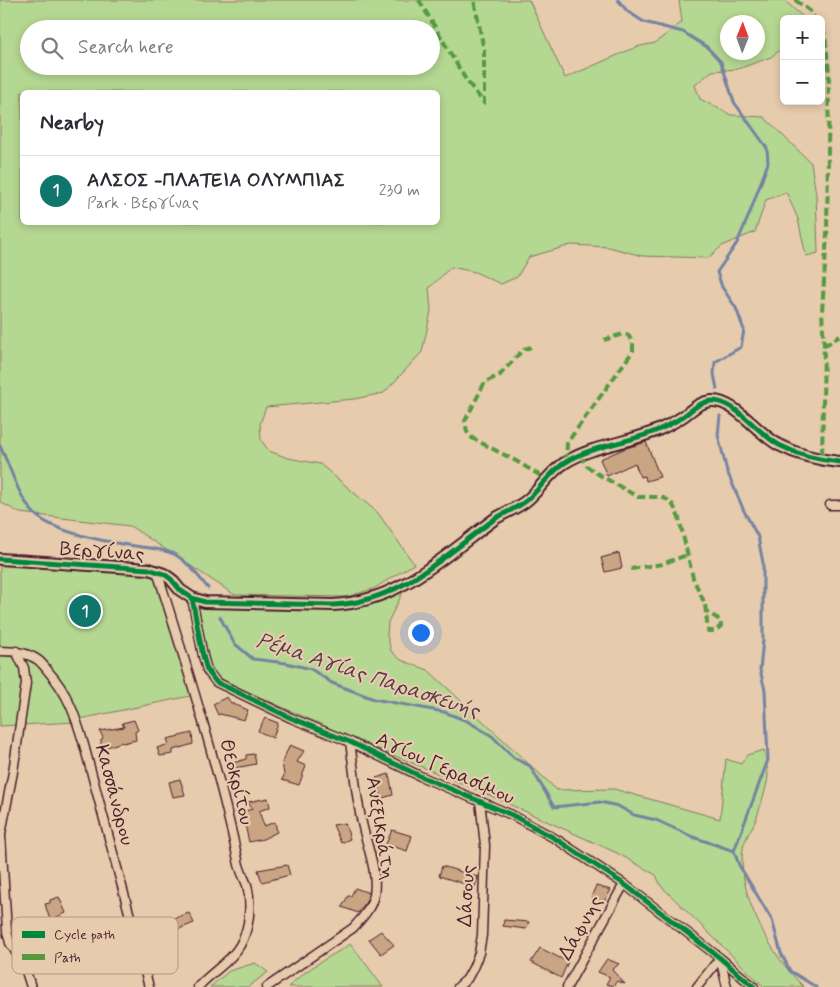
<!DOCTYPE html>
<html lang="en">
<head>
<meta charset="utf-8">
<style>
  body { margin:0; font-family:Mynerve,sans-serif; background:#f2f2f3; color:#2b2b33 }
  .controls { position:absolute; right:15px; top:15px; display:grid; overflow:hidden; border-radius:8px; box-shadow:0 2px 8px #0003 }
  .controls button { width:45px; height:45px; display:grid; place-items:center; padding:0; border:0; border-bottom:1px solid #e1e1e2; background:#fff; color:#2b2b33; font:25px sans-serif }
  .compass { position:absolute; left:720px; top:15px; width:45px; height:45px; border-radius:50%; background:#fff; box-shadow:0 2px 8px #0003; rotate:1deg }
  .you { position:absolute; left:420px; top:632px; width:18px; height:18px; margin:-12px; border:4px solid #fff; border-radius:50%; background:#1a73e8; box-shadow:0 0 0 8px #1a73e833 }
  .badge { display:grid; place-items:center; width:32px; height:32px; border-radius:50%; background:#0f766e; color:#fff; font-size:16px; font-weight:700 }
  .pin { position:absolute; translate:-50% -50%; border:2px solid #fff; box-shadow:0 1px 5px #0006 }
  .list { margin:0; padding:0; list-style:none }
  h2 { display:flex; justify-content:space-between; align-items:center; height:65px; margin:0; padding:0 20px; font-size:21px }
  h2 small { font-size:16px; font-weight:400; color:#7c7c81 }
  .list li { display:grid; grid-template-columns:32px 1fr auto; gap:15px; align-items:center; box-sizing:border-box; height:70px; padding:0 20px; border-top:1px solid #e1e1e2 }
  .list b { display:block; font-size:19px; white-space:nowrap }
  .list p { margin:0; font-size:16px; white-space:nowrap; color:#7c7c81 }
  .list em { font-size:16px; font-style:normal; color:#7c7c81 }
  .icon { flex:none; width:28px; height:28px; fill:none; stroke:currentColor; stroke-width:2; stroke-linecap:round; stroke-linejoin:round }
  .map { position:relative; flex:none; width:840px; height:987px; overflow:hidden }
  .search { position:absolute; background:#fff; box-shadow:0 2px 8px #0003; left:20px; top:20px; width:420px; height:55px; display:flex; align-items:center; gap:12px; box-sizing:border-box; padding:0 18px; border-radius:28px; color:#7c7c81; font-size:19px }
  .panel { position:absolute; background:#fff; box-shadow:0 2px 8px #0003; left:20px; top:90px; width:420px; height:135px; border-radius:8px }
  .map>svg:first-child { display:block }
  .green { fill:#b4d791; stroke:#7f7b5e; fill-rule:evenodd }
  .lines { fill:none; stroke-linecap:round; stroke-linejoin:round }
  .stream { stroke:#7583a1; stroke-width:3 }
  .building { fill:#c9a584; stroke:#4a1f2b }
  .minor-casing { stroke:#4a1f2b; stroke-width:11 }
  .tertiary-casing { stroke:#4a1f2b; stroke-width:14 }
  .minor { stroke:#e6cbad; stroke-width:8 }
  .tertiary { stroke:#e6cbad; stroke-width:10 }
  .quiet { stroke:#559a41; stroke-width:4; stroke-dasharray:8 4; stroke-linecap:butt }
  .cycleway-casing { stroke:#e6cbad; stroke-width:8 }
  .cycleway { stroke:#00873e; stroke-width:5 }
  .labels { text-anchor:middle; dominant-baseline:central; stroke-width:4.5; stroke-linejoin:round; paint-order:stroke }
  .street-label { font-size:20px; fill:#4a1f2b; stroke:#e6cbad }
  .water-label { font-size:21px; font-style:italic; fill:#553848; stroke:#e6cbad }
  .key { fill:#e6cbad; stroke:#b79786; stroke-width:1 }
  .key-label { font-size:14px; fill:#4a1f2b }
</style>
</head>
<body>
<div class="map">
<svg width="840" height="987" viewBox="0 0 840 987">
  <rect width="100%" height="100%" fill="#e6cbad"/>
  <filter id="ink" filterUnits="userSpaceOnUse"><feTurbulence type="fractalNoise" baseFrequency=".02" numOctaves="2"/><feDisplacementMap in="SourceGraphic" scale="10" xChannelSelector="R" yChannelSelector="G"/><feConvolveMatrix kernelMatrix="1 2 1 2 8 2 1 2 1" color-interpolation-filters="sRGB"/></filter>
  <g filter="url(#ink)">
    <path class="green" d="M0 0H529L565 78 636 47 655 43 682 22 679 0H784L804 18 784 19V47L771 57 738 69 712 71 695 85 700 99 731 115 764 117 811 163 816 194 818 253 806 256 798 219 786 192 766 200 755 232 722 246 708 258 642 256 609 247 571 245 529 257 517 277 501 284 475 272 451 267 429 288 431 311 422 352 384 393 354 399 266 407 260 424 261 440 269 451 288 458 320 464 378 513 414 564 373 589 346 597 235 595 130 526 20 513 0 502ZM728 22H758V52H728ZM29 29H431V66H29ZM22 92H438V222H22Z
      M0 561 157 571 195 695 80 719 60 679 42 663 63 689 76 722 0 726Z
      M404 590 388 622 387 635 391 651 401 660 428 670 557 790 614 789 720 819 726 759 741 764 747 755 764 750C765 758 768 768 768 776 767 787 760 806 757 817 753 827 745 838 743 848 736 894 772 957 804 987H764L661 886 656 875 617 853 480 791 354 739 237 687 220 678 212 672 207 663 203 646 198 606 261 608 354 607 377 602Z
      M351 944 383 987H288C306 969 329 957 351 944Z
      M255 963 268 972 248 987H210L229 971Z"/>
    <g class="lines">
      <path class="stream" d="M618 0 627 11 644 22 683 32 707 47 721 62 734 102 767 148 768 163 749 215 737 243 717 272 722 287 736 308 744 330 741 347 715 362 714 374 717 389
        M720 416 718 435 727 471 744 511 758 537 763 563V640L760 670 765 690 768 760 734 851
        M0 446C10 466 17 493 32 511 49 532 108 542 135 546 147 548 165 549 176 555 189 563 198 576 208 588
        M220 617 234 643 253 659 286 663 311 669 332 683 374 699 444 712 467 721 492 736 514 758 530 766 554 807 600 802 618 806 634 815 656 820 693 837 734 851 739 865 772 920 781 953 790 971 816 987"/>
    </g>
    <path class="building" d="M646 442 660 477 646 481 645 476 640 477 635 463 607 476 600 459 626 448Z
      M619 553 622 568 605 572 601 558Z
      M227 697 231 703 248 710 244 720 220 714 218 715 213 704Z
      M265 718 278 723 273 738 258 731Z
      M134 720 138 730 135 732 136 740 123 743 122 742 101 749V740L103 738 100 731 124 727 122 723Z
      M192 733 193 744 173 750V754L160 756 157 748 169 744 167 739Z
      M290 745 304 751 297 762 306 766 299 785 282 780 284 775 282 762Z
      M254 754 256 764 230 769 229 764 246 759V755Z
      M389 774 393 795 382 798 376 778Z
      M180 779 185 795 173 797 169 782Z
      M268 798 270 807 259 811 264 826 275 822 277 832 263 839 249 842 242 812 252 809 248 802Z
      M345 823 350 839 341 843 333 825Z
      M392 830 412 836 407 851 386 844Z
      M287 865 290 875 262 882 258 870Z
      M442 866 478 877 475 887 439 876Z
      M596 886 611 890 603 903 591 897Z
      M355 888 369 893 366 902 358 913 342 907 348 896H351Z
      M59 897 66 913 50 920 45 904 50 903V900Z
      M189 913 194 923 171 932 167 921Z
      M504 920 529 922 526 929 503 926Z
      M381 931 394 945 381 954 369 939Z
      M540 948 568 962 561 978 531 962Z
      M607 959 619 964 612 970 625 984 617 981 613 986 606 984 610 977 598 972Z"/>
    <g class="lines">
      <defs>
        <path id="minor" d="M830 505H840
          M157 571C187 667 217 762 238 860 239 869 244 877 247 885 251 900 250 920 245 934 237 959 214 969 198 987
          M192 598 203 656 207 670 216 682 291 718 350 742 420 776 512 815 556 839 624 884 720 958 754 987
          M0 651C13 651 26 652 38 660 42 663 45 667 48 671 68 693 76 717 84 745L149 987
          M1 836 7 931 10 943 24 965 31 987
          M0 839 13 772 26 683 24 668 16 651
          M720 958 727 987
          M267 987 353 928C362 918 371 909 374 895 378 871 367 847 362 823 356 797 354 769 350 742
          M458 987 467 979 473 968 479 953 482 935 485 845 480 801
          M567 987 624 884
          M697 987 720 958"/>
        <path id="tertiary" d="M0 559 149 569 164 574 171 579 180 590 192 598 205 602 333 605C400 602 445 555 496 518 506 512 517 508 526 501 541 489 549 472 566 462 594 445 629 443 658 430 667 426 677 421 685 415 693 409 700 402 711 401 734 399 758 434 779 445 798 455 819 460 840 462"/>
      </defs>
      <use href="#minor" class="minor-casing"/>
      <use href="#tertiary" class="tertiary-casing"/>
      <use href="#minor" class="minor"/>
      <use href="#tertiary" class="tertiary"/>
      <path class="quiet" d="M419 0 466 80 484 103V50L474 0
        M795 0 810 11 815 19
        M821 28 825 35 829 73 827 234 822 312 824 346 822 460
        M824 346 840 336
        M531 347 525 349 519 354 500 375 485 382 465 421 467 432 472 438 516 461 546 479
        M580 455 587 466 598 474 638 497H661L668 500 673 505 679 518 693 578 705 604 708 631H715L721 626 720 620 707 612
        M566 462 567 443 633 351V343L628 335 623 334 604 340
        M631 569 662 564 687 555"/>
      <defs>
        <path id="cycleway" d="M0 559 149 569 164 574 171 579 180 590 192 598 205 602 333 605C400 602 445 555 496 518 506 512 517 508 526 501 541 489 549 472 566 462 594 445 629 443 658 430 667 426 677 421 685 415 693 409 700 402 711 401 734 399 758 434 779 445 798 455 819 460 840 462
          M192 598 203 656 207 670 216 682 291 718 350 742 420 776 512 815 556 839 624 884 720 958 754 987"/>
      </defs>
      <use href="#cycleway" class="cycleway-casing"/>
      <use href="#cycleway" class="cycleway"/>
    </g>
  </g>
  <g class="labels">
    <g class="street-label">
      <text transform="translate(102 552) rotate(4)">Βεργίνας</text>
      <text transform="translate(445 769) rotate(24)">Αγίου Γερασίμου</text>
      <text transform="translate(236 782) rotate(76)">Θεοκρίτου</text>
      <text transform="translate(114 795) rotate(75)">Κασσάνδρου</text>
      <text transform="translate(380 828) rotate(81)">Ανεξικράτη</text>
      <text transform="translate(467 896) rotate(-87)">Δάσους</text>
      <text transform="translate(581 928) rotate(-61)">Δάφνης</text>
    </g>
    <g class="water-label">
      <text transform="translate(368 676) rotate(18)">Ρέμα Αγίας Παρασκευής</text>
    </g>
  </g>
  <rect x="12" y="917" width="166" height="57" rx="8" class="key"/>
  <rect x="22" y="931" width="23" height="7" fill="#00873e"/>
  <rect x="22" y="954" width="23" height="6" fill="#559a41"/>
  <g class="key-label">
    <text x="54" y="939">Cycle path</text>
    <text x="54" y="962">Path</text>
  </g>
</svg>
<div class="controls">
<button>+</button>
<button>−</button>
</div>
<svg class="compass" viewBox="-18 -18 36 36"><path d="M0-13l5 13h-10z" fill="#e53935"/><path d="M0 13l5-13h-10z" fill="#7c7c81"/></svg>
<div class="you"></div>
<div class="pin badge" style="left:85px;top:611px">1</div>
<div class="search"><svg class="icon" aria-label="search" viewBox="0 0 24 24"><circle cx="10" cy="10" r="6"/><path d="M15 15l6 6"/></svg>Search here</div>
<section class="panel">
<h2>Nearby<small></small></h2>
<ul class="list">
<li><span class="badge">1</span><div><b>ΑΛΣΟΣ -ΠΛΑΤΕΙΑ ΟΛΥΜΠΙΑΣ</b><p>Park · Βεργίνας</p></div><em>230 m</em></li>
</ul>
</section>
</div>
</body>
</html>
